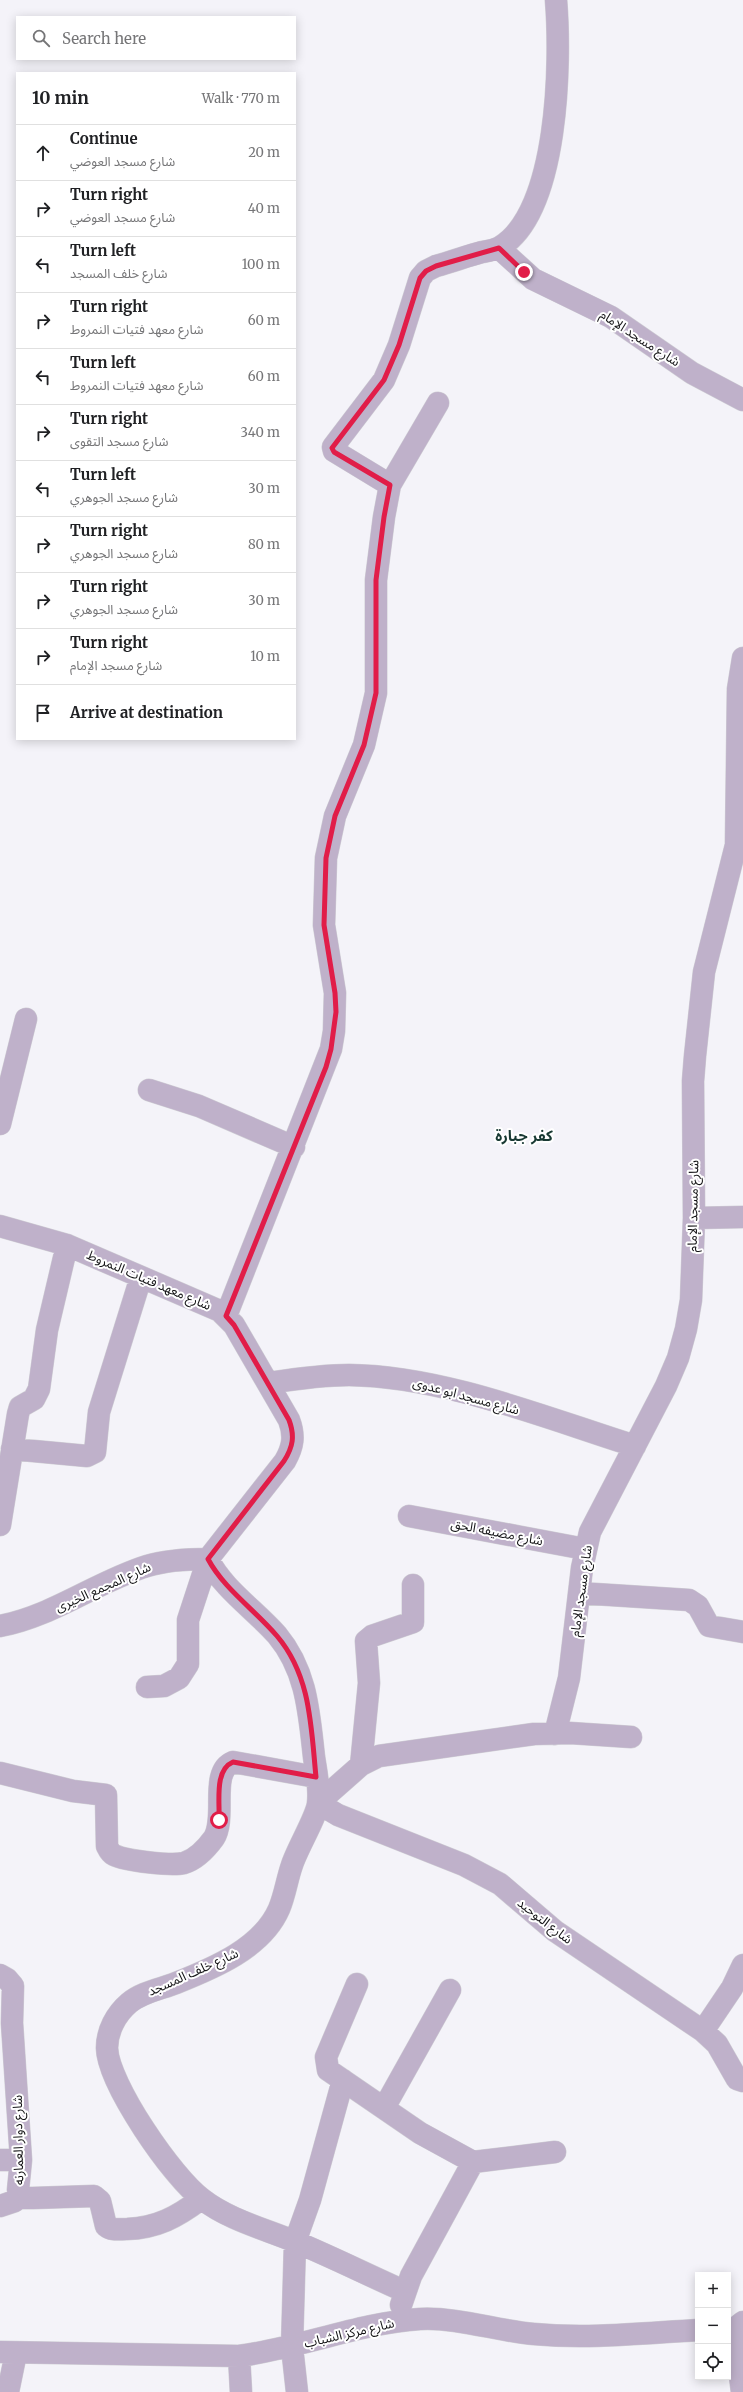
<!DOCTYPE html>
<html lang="en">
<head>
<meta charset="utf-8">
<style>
  body { margin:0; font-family:Merriweather,"Noto Sans Arabic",serif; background:#f2f2f2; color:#202124 }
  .controls { position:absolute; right:12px; bottom:12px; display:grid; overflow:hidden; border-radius:0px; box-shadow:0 2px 10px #0003 }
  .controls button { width:36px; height:36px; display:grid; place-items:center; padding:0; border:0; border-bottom:1px solid #e0e0e0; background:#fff; color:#202124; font:20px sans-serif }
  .stop { position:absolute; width:12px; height:12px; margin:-9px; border:3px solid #e11d48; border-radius:50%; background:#fff }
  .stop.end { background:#e11d48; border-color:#fff; box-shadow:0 1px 4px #0008 }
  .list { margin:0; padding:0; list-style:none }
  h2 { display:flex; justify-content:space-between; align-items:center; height:52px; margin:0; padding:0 16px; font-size:17px }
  h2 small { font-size:13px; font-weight:400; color:#757577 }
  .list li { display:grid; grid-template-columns:26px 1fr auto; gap:12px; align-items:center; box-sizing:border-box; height:56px; padding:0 16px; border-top:1px solid #e0e0e0 }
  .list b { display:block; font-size:15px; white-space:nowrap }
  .list p { margin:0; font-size:13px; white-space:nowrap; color:#757577 }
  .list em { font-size:13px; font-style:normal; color:#757577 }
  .icon { flex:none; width:22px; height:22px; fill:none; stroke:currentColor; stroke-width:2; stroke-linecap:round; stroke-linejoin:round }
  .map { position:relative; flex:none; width:743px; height:2392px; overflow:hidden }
  .search { position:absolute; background:#fff; box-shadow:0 2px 10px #0003; left:16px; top:16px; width:280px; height:44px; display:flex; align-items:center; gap:10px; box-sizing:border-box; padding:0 14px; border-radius:0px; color:#757577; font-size:15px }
  .panel { position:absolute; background:#fff; box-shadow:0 2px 10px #0003; left:16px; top:72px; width:280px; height:668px; border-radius:0px }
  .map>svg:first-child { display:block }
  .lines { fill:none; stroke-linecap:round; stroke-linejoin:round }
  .minor-casing { stroke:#d0cfd5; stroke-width:23 }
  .minor { stroke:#bfb1ca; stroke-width:22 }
  .route { stroke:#e11d48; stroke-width:5 }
  .labels { text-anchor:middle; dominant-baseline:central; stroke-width:4; stroke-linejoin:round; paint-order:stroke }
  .street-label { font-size:13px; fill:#131315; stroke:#fff }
  .quarter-label { font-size:15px; font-weight:bold; fill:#183933; stroke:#fff }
</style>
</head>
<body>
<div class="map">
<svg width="743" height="2392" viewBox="0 0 743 2392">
  <rect width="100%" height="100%" fill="#f4f3f9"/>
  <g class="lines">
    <defs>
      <path id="minor" d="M499 248 533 279 611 317 692 373 743 400
        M390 485 334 451 333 447 384 380 399 345 420 278 426 271 436 266C451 262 467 256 482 252 488 251 495 250 500 247 559 212 561 61 556 0
        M149 1090 199 1106 294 1147
        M0 1124 26 1019
        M694 1218 743 1217
        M0 1226 67 1245 220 1311 234 1325 289 1420C295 1436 293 1447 285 1461L208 1559 188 1620V1664L179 1678 164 1686 147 1687
        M226 1316 331 1049 334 1031 335 993 324 925 326 858 335 816 364 745 376 693V580L384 517 390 485 438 403
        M268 1383C295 1379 321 1375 349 1375 443 1376 546 1418 635 1446
        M12 1449 87 1456 95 1452 99 1412 141 1277
        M409 1516 585 1549
        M0 1525 18 1414 20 1407 34 1399 39 1389 47 1330 67 1245
        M208 1559C223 1589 255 1610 277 1635 307 1671 309 1713 314 1757 316 1771 320 1788 318 1803 317 1816 297 1849 292 1865 287 1879 285 1895 279 1909 262 1948 214 1968 176 1983 161 1989 142 1992 129 2003 116 2014 107 2031 107 2048 108 2084 173 2178 202 2199 229 2220 265 2229 296 2242 332 2257 368 2275 404 2291
        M579 1593 689 1600 698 1606 709 1626 743 1632
        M0 1626C53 1616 96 1582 147 1566 167 1560 187 1559 208 1559
        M555 1734 569 1678 582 1568 590 1532 666 1386 678 1358 686 1329 691 1300 694 1218 693 1081 695 1056 704 972 736 845 738 689 743 658
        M631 1737 570 1733 534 1734 379 1756 361 1765 318 1803 338 1815 464 1865 500 1884 555 1931 703 2031 717 2044 737 2079 743 2081
        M361 1765 369 1683 366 1641 372 1636 413 1622V1585
        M0 1773 73 1791 106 1795 107 1846C109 1850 110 1853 114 1855 126 1861 172 1866 184 1863 197 1859 206 1849 214 1838 227 1817 209 1772 233 1762L316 1777
        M0 1975 7 1979 13 1986 12 2023 21 2160 18 2190 24 2198H33L94 2196 100 2201 106 2226C112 2231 119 2229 127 2229 157 2228 177 2217 201 2199
        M357 1984 326 2057 328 2070 420 2133 473 2162 555 2152
        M703 2031 732 1988 743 1965
        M384 2108 450 1990
        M0 2160H21
        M0 2206 15 2201 20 2195
        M401 2305 411 2276 473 2162
        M0 2352 239 2356C300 2348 359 2323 420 2319 458 2317 497 2331 534 2334 589 2339 643 2333 698 2330
        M239 2356 241 2392
        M8 2392 16 2353
        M297 2392 292 2347 295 2242 310 2200 343 2080
        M742 2392 734 2329 743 2322"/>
    </defs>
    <use href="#minor" class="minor-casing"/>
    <use href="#minor" class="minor"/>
  </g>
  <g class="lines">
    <path class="route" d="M219 1820C220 1802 214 1770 233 1762L316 1777C311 1727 311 1676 277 1636 255 1610 224 1589 208 1559L284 1461C293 1447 295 1436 289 1420L234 1325 226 1316 326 1067 331 1049 336 1012 335 993 324 925 326 858 335 816 364 745 376 693V580L384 517 390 485 334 452 332 448 384 380 399 345 420 278 426 271 436 266 499 248 524 272"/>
  </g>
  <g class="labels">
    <g class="street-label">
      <text transform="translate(640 338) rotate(33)">شارع مسجد الإمام</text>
      <text transform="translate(693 1206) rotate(-89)">شارع مسجد الإمام</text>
      <text transform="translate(149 1280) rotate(23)">شارع معهد فتيات النمروط</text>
      <text transform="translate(466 1396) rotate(15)">شارع مسجد ابو عدوى</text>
      <text transform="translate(497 1532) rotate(11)">شارع مضيفه الحق</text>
      <text transform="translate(103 1587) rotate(-24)">شارع المجمع الخيرى</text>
      <text transform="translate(581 1591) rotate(-82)">شارع مسجد الإمام</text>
      <text transform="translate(545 1921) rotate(38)">شارع التوحيد</text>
      <text transform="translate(193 1972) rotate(-24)">شارع خلف المسجد</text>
      <text transform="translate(18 2140) rotate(-91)">شارع دوار العمارنه</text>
      <text transform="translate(349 2333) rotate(-13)">شارع مركز الشباب</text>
    </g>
    <g class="quarter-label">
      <text x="524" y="1135">كفر جبارة</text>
    </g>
  </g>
</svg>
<div class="controls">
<button>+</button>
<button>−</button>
<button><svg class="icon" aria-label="locate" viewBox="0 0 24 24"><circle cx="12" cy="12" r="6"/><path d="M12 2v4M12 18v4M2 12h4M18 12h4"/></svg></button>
</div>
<div class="stop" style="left:219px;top:1820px"></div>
<div class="stop end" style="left:524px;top:272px"></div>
<div class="search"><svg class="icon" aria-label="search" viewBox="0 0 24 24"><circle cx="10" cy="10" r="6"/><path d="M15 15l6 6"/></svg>Search here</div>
<section class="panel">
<h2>10 min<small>Walk · 770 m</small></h2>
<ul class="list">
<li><svg class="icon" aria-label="ahead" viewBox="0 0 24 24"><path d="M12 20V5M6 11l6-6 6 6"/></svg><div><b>Continue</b><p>شارع مسجد العوضي</p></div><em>20 m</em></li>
<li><svg class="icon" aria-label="right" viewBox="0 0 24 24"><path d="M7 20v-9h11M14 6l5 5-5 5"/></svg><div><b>Turn right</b><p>شارع مسجد العوضي</p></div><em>40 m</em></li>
<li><svg class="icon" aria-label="left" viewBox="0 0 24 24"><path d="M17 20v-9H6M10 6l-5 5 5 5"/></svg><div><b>Turn left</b><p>شارع خلف المسجد</p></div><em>100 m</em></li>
<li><svg class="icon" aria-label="right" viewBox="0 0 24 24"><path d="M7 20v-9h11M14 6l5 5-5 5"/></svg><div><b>Turn right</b><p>شارع معهد فتيات النمروط</p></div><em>60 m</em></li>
<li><svg class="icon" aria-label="left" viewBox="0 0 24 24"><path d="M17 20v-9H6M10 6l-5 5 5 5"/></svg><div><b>Turn left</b><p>شارع معهد فتيات النمروط</p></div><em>60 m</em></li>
<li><svg class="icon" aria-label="right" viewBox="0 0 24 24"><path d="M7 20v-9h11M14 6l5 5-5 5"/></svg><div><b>Turn right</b><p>شارع مسجد التقوى</p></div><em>340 m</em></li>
<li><svg class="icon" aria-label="left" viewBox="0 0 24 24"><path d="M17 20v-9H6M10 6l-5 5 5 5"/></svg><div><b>Turn left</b><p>شارع مسجد الجوهري</p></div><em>30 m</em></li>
<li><svg class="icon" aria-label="right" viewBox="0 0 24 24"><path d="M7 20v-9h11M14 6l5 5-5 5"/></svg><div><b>Turn right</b><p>شارع مسجد الجوهري</p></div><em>80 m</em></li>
<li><svg class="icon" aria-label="right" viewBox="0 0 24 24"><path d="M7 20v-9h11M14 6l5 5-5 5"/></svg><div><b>Turn right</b><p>شارع مسجد الجوهري</p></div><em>30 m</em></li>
<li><svg class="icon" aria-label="right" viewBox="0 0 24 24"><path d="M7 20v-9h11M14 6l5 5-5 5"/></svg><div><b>Turn right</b><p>شارع مسجد الإمام</p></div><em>10 m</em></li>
<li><svg class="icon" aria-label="arrive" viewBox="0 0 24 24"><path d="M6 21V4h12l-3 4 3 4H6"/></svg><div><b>Arrive at destination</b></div></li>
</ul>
</section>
</div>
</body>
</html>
